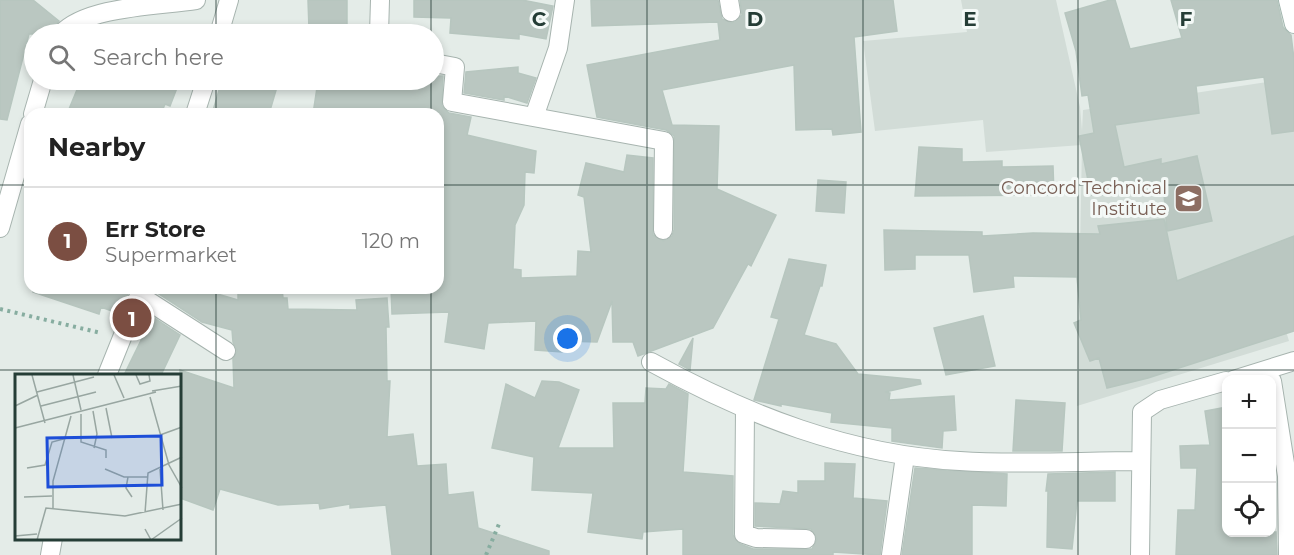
<!DOCTYPE html>
<html lang="en">
<head>
<meta charset="utf-8">
<style>
  body { margin:0; font-family:Montserrat,sans-serif; background:#f2f2f2; color:#222 }
  .controls { position:absolute; right:18px; bottom:18px; display:grid; overflow:hidden; border-radius:12px; box-shadow:0 3px 9px #0003 }
  .controls button { width:54px; height:54px; display:grid; place-items:center; padding:0; border:0; border-bottom:2px solid #e0e0e0; background:#fff; color:#222; font:30px sans-serif }
  .you { position:absolute; left:568px; top:339px; width:21px; height:21px; margin:-15px; border:4px solid #fff; border-radius:50%; background:#1a73e8; box-shadow:0 0 0 9px #1a73e833 }
  .badge { display:grid; place-items:center; width:39px; height:39px; border-radius:50%; background:#7b4e42; color:#fff; font-size:20px; font-weight:700 }
  .pin { position:absolute; translate:-50% -50%; border:3px solid #fff; box-shadow:0 2px 6px #0006 }
  .list { margin:0; padding:0; list-style:none }
  h2 { display:flex; justify-content:space-between; align-items:center; height:78px; margin:0; padding:0 24px; font-size:26px }
  h2 small { font-size:20px; font-weight:400; color:#767676 }
  .list li { display:grid; grid-template-columns:39px 1fr auto; gap:18px; align-items:center; box-sizing:border-box; height:108px; padding:0 24px; border-top:2px solid #e0e0e0 }
  .list b { display:block; font-size:22px; white-space:nowrap }
  .list p { margin:0; font-size:20px; white-space:nowrap; color:#767676 }
  .list em { font-size:20px; font-style:normal; color:#767676 }
  .icon { flex:none; width:33px; height:33px; fill:none; stroke:currentColor; stroke-width:2; stroke-linecap:round; stroke-linejoin:round }
  .map { position:relative; flex:none; width:1294px; height:555px; overflow:hidden }
  .search { position:absolute; background:#fff; box-shadow:0 3px 9px #0003; left:24px; top:24px; width:420px; height:66px; display:flex; align-items:center; gap:15px; box-sizing:border-box; padding:0 21px; border-radius:33px; color:#767676; font-size:22px }
  .panel { position:absolute; background:#fff; box-shadow:0 3px 9px #0003; left:24px; top:108px; width:420px; height:186px; border-radius:18px }
  .map>svg:first-child { display:block }
  .built { fill:#d2dcd7 }
  .building { fill:#bac7c1; stroke:#b7c6bf; stroke-width:1.5 }
  .lines { fill:none; stroke-linecap:round; stroke-linejoin:round }
  .street-casing { stroke:#a7b4af; stroke-width:20 }
  .secondary-casing { stroke:#a3b7b0; stroke-width:20 }
  .path { stroke:#87ada0; stroke-width:4; stroke-dasharray:3 4.5; stroke-linecap:butt }
  .street { stroke:#fff; stroke-width:18 }
  .secondary { stroke:#fff; stroke-width:18 }
  .grid { fill:none; stroke:#253d36; stroke-width:1.5; stroke-opacity:0.55 }
  .labels { text-anchor:middle; dominant-baseline:central; stroke-width:6; stroke-linejoin:round; paint-order:stroke }
  .education-label { font-size:18px; fill:#785e54; stroke:#f4f9f7; text-anchor:end }
  .inset-road { fill:none; stroke:#98a6a1; stroke-width:1.5 }
  .view { fill:#1d4ed8; fill-opacity:0.15; stroke:#1d4ed8; stroke-width:3 }
  .inset-edge { fill:none; stroke:#253d36; stroke-width:3 }
  .grid-label { font-size:20px; text-anchor:middle; font-weight:bold; fill:#253d36; stroke:#f4f9f7; stroke-width:6; stroke-linejoin:round; paint-order:stroke }
</style>
</head>
<body>
<div class="map">
<svg width="1294" height="555" viewBox="0 0 1294 555">
  <rect width="100%" height="100%" fill="#e4ece8"/>
  <path class="built" d="M961 0H1056L1080 107 1082 131 1083 110 1294 78V285L1274 292 1289 341 1077 406 1082 145 986 152 983 120 875 131 863 41 967 32Z"/>
  <path class="building" d="M0 0H33L59 21 48 34H29L7 120 0 119Z
    M308 0H347V28L309 29Z
    M414 0H522L553 6 546 39 519 34V39L450 33 451 18 414 17Z
    M591 0H718L722 19 732 23 742 15 740 0H893L897 31 854 37 861 132 833 135 832 129 796 130 794 65 662 90 672 125 719 126 717 189 776 215 751 266 748 264 713 328 638 356 633 342H613L612 301 597 342 562 341V352L535 350 536 321 488 323 484 349 445 342 449 312 392 314 391 288H439L442 232 438 233V204L442 203V127L438 128V114H313L318 81 381 80 411 83V80H434V76H443L442 106 449 113 471 117 467 135 536 151 534 173 525 172 524 205 515 225 513 269 521 270V278L577 276 578 251 591 252 584 197 578 195 586 163 624 172 627 155 653 158V235L663 241 672 236 674 230V136L666 130 597 117 587 65 720 40 718 22 592 26Z
    M1110 0H1115L1130 49 1182 38 1171 0H1277L1283 27 1291 35 1294 59V131L1272 134 1264 77 1196 86 1199 113 1115 125 1124 167 1161 159V164L1197 156 1212 221 1167 231 1164 194 1091 195 1079 136 1094 133 1088 95 1082 96 1076 51 1065 13Z
    M518 67V73L536 78 527 103 504 96V100L464 93 466 72Z
    M81 80H180L170 106 165 104 161 114H67Z
    M222 80H279L269 114H212Z
    M919 147 962 149V162L1002 161V167L1053 166 1054 195 915 196Z
    M818 180 846 182 844 213 816 211Z
    M1164 219 1177 281 1294 236V331L1148 378 1107 388 1099 358 1090 361 1074 323 1081 320 1077 277 1013 276 1014 287 974 292 969 255H915V269L885 270 884 230 982 232V236L1033 233 1100 234 1098 226Z
    M789 259 826 265 822 286H820L804 335 836 344 858 374 920 380 921 384 885 392 890 393 889 400 954 396 956 430 943 431 942 448 892 441V428L831 422 832 413 781 404V406L754 400 779 319 771 317Z
    M34 288H130L120 314 101 307 99 314 33 292Z
    M153 288H176L198 294 200 289 238 300V288H282L283 298H287L288 309 357 310 356 300 387 298 389 327H386L387 381H390L387 437 413 434 417 466 446 464 448 495 473 492 478 528 549 551V555H392L386 505 350 508V504L320 509 319 503 278 505 220 489 213 510 180 498V370L234 388 233 359 237 351 233 342 232 330 202 322 153 290Z
    M145 312 180 335 161 375H124L149 324 141 321Z
    M983 316 995 366 946 375 934 328Z
    M693 338 690 370 679 364Z
    M542 381 559 382 579 390 558 448H614L613 403H645L646 388 666 389 669 384 688 394 683 472 733 476V535L740 544 753 549H812L817 539 811 529 755 526V503L780 504 783 491 798 493V481H825V463L855 464 853 498 887 501 880 555 833 552V555H683V529L643 532 642 539 588 532 593 493 532 490 534 457 492 448 506 384 535 398Z
    M1016 400 1065 403 1062 451H1013Z
    M1227 407V532H1276L1277 555H1176L1178 510H1195L1197 468H1181L1180 446 1210 445 1205 411Z
    M915 468 1007 474 1006 506 972 505V555H902Z
    M1115 472V501H1077L1072 549 1047 547 1048 491H1046L1048 474Z"/>
  <g class="lines">
    <defs>
      <path id="street" d="M729 0 731 12
        M61 34C87 6 158 6 196 0
        M219 34 229 0
        M379 34 380 0
        M434 63 455 67 452 102 664 141 663 230
        M33 114 43 80
        M195 114 206 80
        M534 117 558 48 565 0
        M0 228 30 124
        M139 295 226 351
        M651 362C747 415 849 455 960 461 1020 465 1081 461 1141 461
        M107 375 142 288
        M1233 380 1294 361
        M1272 381 1287 476 1288 555
        M745 409 744 534 756 538 806 539
        M50 555 53 538
        M891 555 905 456
        M1140 555 1142 412 1160 400 1226 381"/>
      <path id="secondary" d="M1288 0 1294 24"/>
    </defs>
    <use href="#street" class="street-casing"/>
    <use href="#secondary" class="secondary-casing"/>
    <path class="path" d="M0 309 101 333
      M486 555 499 524"/>
    <use href="#street" class="street"/>
    <use href="#secondary" class="secondary"/>
  </g>
  <path class="grid" d="M216 0V34M431 0V34M647 0V555M863 0V555M1078 0V555M216 80V114M431 80V114M0 185H30M438 185H1294M216 288V555M431 288V555M0 370H1294"/>
  <defs>
    <symbol id="school-square" viewBox="-11 -11 22 22"><rect x="-9" y="-9" width="18" height="18" rx="4" fill="#8d6e63" stroke="#f4f9f7"/><path d="M0-5L7-2L0 1L-7-2ZM-4 1L0 2.5L4 1V4Q0 6-4 4Z" fill="#fff"/></symbol>
  </defs>
  <g fill-rule="evenodd">
    <use href="#school-square" x="1172" y="182" width="33" height="33"/>
  </g>
  <g class="labels">
    <g class="education-label">
      <text x="1167" y="188">Concord Technical<tspan x="1167" dy="21">Institute</tspan></text>
    </g>
  </g>
  <g transform="translate(15 374)">
    <rect width="166" height="166" fill="#e4ece8"/>
    <path class="inset-road" d="M17 1 30 49M58 1 66 36M99 1 109 24M121 1 125 10 135 7 134 1M137 17 167 12M22 18 79 3M135 23 154 91 167 114M0 32 23 21M26 32 81 18M91 34 97 64M78 37 82 60 79 74M66 40V68L91 76V84M0 54 141 18M145 61 167 53M12 94 30 91 37 68 52 64M90 95 109 103H133M145 95 148 136M113 103 111 114 117 123M9 123 37 122M38 134V107L56 42M130 139 133 99 167 83M130 155 136 166 167 144M0 162 22 160M22 166 31 134 110 142 167 130"/>
    <path class="view" d="M146 62 147 111 33 113 32 64Z"/>
    <rect width="166" height="166" class="inset-edge"/>
  </g>
  <g class="grid-label">
    <text x="539" y="26">C</text>
    <text x="755" y="26">D</text>
    <text x="970" y="26">E</text>
    <text x="1186" y="26">F</text>
  </g>
</svg>
<div class="controls">
<button>+</button>
<button>−</button>
<button><svg class="icon" aria-label="locate" viewBox="0 0 24 24"><circle cx="12" cy="12" r="6"/><path d="M12 2v4M12 18v4M2 12h4M18 12h4"/></svg></button>
</div>
<div class="you"></div>
<div class="pin badge" style="left:132px;top:318px">1</div>
<div class="search"><svg class="icon" aria-label="search" viewBox="0 0 24 24"><circle cx="10" cy="10" r="6"/><path d="M15 15l6 6"/></svg>Search here</div>
<section class="panel">
<h2>Nearby<small></small></h2>
<ul class="list">
<li><span class="badge">1</span><div><b>Err Store</b><p>Supermarket</p></div><em>120 m</em></li>
</ul>
</section>
</div>
</body>
</html>
